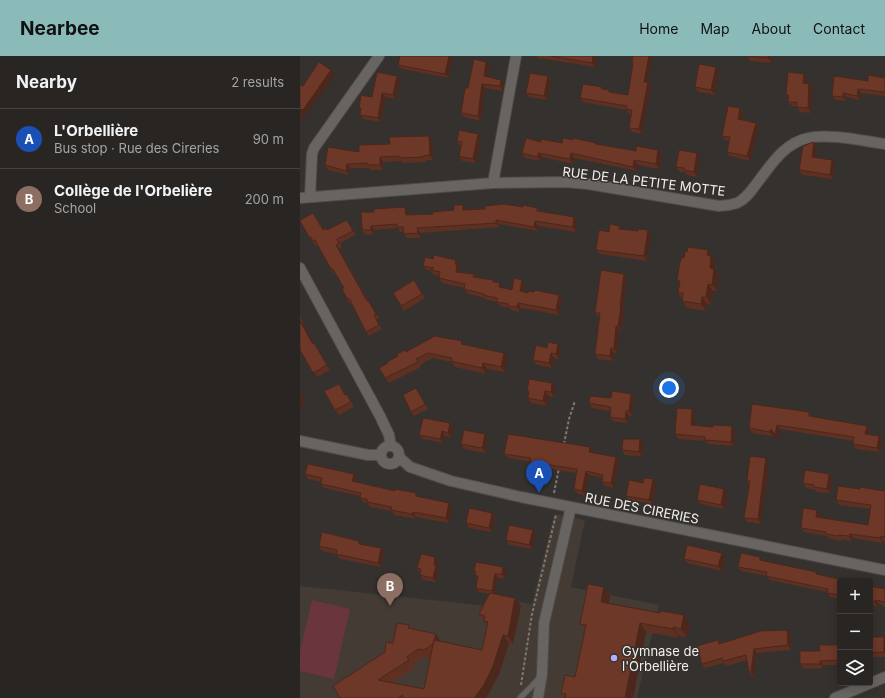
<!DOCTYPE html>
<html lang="en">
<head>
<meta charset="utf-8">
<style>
  body { margin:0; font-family:Inter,sans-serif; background:#302d2a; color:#f1f3f6 }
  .controls { position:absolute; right:12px; bottom:12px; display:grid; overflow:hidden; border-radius:4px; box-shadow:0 2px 10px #0003 }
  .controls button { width:36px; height:36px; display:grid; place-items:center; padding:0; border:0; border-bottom:1px solid #444240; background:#282522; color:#f1f3f6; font:20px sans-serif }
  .you { position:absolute; left:369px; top:332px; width:14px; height:14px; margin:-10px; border:3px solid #fff; border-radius:50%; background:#1a73e8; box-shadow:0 0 0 6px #1a73e833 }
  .badge { display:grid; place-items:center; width:26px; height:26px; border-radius:50%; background:#8bbbb9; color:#fff; font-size:13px; font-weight:700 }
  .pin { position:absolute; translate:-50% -33px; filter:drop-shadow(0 1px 2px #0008) }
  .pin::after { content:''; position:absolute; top:21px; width:14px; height:12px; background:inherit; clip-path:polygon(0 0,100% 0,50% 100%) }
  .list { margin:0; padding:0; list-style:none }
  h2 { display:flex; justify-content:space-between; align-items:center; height:52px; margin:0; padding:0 16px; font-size:17px }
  h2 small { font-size:13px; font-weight:400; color:#a5a5a5 }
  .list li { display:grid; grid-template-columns:26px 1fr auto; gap:12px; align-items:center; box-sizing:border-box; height:60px; padding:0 16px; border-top:1px solid #444240 }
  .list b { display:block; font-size:15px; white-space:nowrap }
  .list p { margin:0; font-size:13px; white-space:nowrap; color:#a5a5a5 }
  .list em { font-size:13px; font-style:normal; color:#a5a5a5 }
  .icon { flex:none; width:22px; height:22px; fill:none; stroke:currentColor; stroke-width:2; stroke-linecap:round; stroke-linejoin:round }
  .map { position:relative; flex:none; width:585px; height:642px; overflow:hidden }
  header { display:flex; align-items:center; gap:24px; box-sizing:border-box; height:56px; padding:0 20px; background:#8bbbb9; color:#111 }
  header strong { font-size:19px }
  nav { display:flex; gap:22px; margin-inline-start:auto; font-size:14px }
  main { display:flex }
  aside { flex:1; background:#282522 }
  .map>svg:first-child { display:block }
  .built { fill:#433b34 }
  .green { fill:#6a353c }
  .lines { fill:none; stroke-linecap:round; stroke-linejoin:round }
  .service-casing { stroke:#4f4d4a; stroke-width:7 }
  .minor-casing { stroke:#4f4d4a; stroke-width:12 }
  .path { stroke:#7b7875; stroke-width:2; stroke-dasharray:3 2; stroke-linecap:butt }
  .service { stroke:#686461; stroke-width:5 }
  .minor { stroke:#686461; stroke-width:10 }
  .wall { fill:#5e3022; fill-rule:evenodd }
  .shaded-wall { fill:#4c271b }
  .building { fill:#6d3827; stroke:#4c271b }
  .poi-dot { fill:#b8abf7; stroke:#35312e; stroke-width:1.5 }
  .labels { text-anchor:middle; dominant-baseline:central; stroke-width:3; stroke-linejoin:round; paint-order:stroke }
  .street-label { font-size:13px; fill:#f2f0ee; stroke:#35312e }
  .poi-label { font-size:13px; fill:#f2f0ee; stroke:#35312e; text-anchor:start }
</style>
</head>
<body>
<header>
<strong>Nearbee</strong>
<nav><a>Home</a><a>Map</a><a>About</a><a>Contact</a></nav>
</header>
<main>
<aside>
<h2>Nearby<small>2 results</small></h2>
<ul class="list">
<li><span class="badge" style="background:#1a4fb4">A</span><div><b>L'Orbellière</b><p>Bus stop · Rue des Cireries</p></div><em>90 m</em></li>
<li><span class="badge" style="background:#8d6e63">B</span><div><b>Collège de l'Orbelière</b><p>School</p></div><em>200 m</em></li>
</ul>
</aside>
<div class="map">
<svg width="585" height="642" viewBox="0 0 585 642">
  <rect width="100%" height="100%" fill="#35312e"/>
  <path class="built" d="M254 458 285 464 271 531 359 549 337 642H0V530L187 550 200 543 232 548Z"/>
  <path class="green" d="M12 544 50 553 34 623 0 615V596Z"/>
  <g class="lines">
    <defs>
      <path id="service" d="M220 642 230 632 240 621"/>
      <path id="minor" d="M193 127 216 0
        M10 141 12 98 14 92 79 0
        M0 142 193 127 266 126 288 128 419 150C425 150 431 149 437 147 446 143 451 135 457 127 471 109 484 87 508 82 529 77 563 85 585 88
        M0 212 80 360 89 379 91 390
        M0 385 68 399H81
        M81 399a9 9 0 1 1 18 0a9 9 0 1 1-18 0Z
        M99 401 110 411 151 425 221 441 585 514
        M238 642 242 618 244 567 271 451
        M535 642 585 621"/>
    </defs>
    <use href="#service" class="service-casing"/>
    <use href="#minor" class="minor-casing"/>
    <path class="path" d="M264 388 269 363 275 345
      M254 437 259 412
      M221 629 232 558 256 459"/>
    <use href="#service" class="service"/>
    <use href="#minor" class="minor"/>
  </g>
  <path class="wall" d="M100 0H149L152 4 149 22 102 13 98 9Z
    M237 0H297L296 11 238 2Z
    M333 0H352L348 27 351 31 342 78 332 76 329 72 331 58H329L327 54 283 46 280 42 303 33 309 34 311 36 328 39 332 14 333 8 332 6Z
    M447 0H472L471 7 450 5Z
    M190 10 187 21 204 28 203 35 185 32 181 65 164 61 161 57 168 32Z
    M419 15 415 39 398 36 395 31Z
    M248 20 251 25 247 44 229 41 226 37Z
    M507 22 506 27 509 28 513 32 511 57 500 56 497 51 492 50 488 46 489 43 486 39Z
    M585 22V40L561 37 560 44 546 41V45L535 44 532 40 568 25Z
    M100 24 96 43 86 41 81 66 63 63 60 59V54L59 52 72 41Z
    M440 52 443 57 442 63 456 67 459 71 450 105 430 100 427 96 429 85 425 84 422 80Z
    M181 83 176 107 162 105 159 100 161 90H160L157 85Z
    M132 85 133 104H126L127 106 102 107 101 105 83 106V114H71L70 112H50L49 119 28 114 25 109 59 96 90 88Z
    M241 86 298 89 336 95 362 98 359 113 338 109 337 115 274 102 273 108 242 101 241 105 225 102 222 97Z
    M514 86 517 91 516 102 535 109 533 123 502 119 499 114Z
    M400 102 397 121 387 119 385 116H380L376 111Z
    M223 151 237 152 240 155 274 161 277 165 276 176 238 170V175L199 168 200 171 120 177 121 182H107L104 178 103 176H100L98 172 74 174V178L65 179 62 174 74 156H108V159L133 158 166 153Z
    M17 162 23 173 28 174 50 168 56 179 40 187 42 191 39 193 68 244 71 248 79 262 77 264 82 273 69 280 66 276 51 247 50 248 47 243 44 232 35 217 34 218 31 213 17 189 16 190 9 181Z
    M319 170 321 173 338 175 348 174 351 178 347 205 300 198 296 194 309 176Z
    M408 194 416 206 415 214 419 220 417 235H413L411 248H407L406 255 387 252 382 245V243L378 237 379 227 377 224 387 196Z
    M133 203 156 204 159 208 158 210 160 213V216L174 218 176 221 194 226 203 232 212 234 225 228 224 236 228 237 234 236 259 239 262 243 259 259 221 252 220 256 211 254 210 252 200 250 197 246 187 244 185 242 168 238 164 233 165 232 142 227 139 222 140 220 134 219 131 215 126 214 123 210Z
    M324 218 327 222 323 254 324 255 321 275 319 274 317 297H314L313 305 298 303 295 298 299 261H298L295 257Z
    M114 224 125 242 104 255 101 250Z
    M0 261 4 268H3L13 287 17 291 30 314 17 321 0 294Z
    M164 288 208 302 205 316 187 313 186 318 155 311 152 306 132 302 120 309 121 311 89 327 85 322 88 307 98 300 107 295Z
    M247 292 261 293 259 303 254 302 252 312 237 309 233 304Z
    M39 328 45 339 50 343 54 351 39 359 35 354Z
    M256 332 254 341 249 340 247 350 231 347 228 342 229 338 227 335Z
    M119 337 128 353 114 360 111 356Z
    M331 338 334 342 332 360H329L328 367 313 365 310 361V355L292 352 289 347 311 342Z
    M392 353 395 358 394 369 435 375 434 390 408 388 406 385 378 383 375 378Z
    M509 356 512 361 567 370 570 374 569 378 579 380 582 384 580 396 556 393 553 388 554 385 480 373 478 384 474 378 473 380 452 377 449 372Z
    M150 367 154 371 152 381 145 380 144 387 123 383 119 379Z
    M188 383 186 397 164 393 161 388Z
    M344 388 342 401 325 399 322 394Z
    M290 391 293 396V397L316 401 319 405 314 432 305 430 302 426 303 422 289 419 285 439 278 438 274 433 276 417 233 410 231 406 208 402 204 398Z
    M469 407 461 468 447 466 444 462 449 429 447 425Z
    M5 418H54L57 422 56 426 95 435 116 437 119 441 152 452 149 467 116 461V463L94 459 92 455 70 451 67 447 63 446 60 442V440L24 432 21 428V426L8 423Z
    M353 423 356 428 353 448 329 444 326 440 343 427Z
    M532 423 530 437 517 436 516 434 506 432 503 427Z
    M560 433 584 435 585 433V485H583V487L553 482 552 485 541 483V485L529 482 527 480 504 476 501 472 517 454 521 459 520 462 568 469 571 453 539 449 536 444Z
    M428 438 425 453 400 448 397 444Z
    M192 457 195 461 192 476 169 472 166 467Z
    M236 478 232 493 209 489 206 484Z
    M61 488 81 492 84 496 81 511 40 503 36 498 22 495 19 490Z
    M422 497 425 501 422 515 387 507 384 503Z
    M135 501 138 505 137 512 139 514 136 526 123 524 120 519V517L117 512Z
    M462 505 517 518 540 525V543L530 541 527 536 470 524 467 520 441 515 438 511Z
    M174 515 207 516 205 523 198 522 195 538 215 542 221 550 213 588 209 587 199 618 189 637 186 642H40L85 596 93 587 111 573 141 585 182 594 187 570 179 558 189 538 179 536 176 532 178 524 175 520V517ZM124 601 129 603 130 602 124 633 92 627 115 612 113 609Z
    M570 530 585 533V550L579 548 578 551 570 549Z
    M304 531 310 540 308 547 360 557 384 559 390 568 387 581 379 580V582L346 576 333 642H265L261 637 275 621 285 574 280 568Z
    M491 578V594L457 597 454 621H453L449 616 447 604 426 610 424 607 405 612 402 608 418 584 420 587Z
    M570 581H584L585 583V601H570Z
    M540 589V609H523V612L504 613 500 608 520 595Z"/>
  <path class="shaded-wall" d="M149 0 152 4 149 22 145 18Z
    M293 0H297L296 11 292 7Z
    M349 0H352L348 27 351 31 342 78 339 73 344 26Z
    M468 0H472L471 7 468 2Z
    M186 6 190 10 187 24 184 20Z
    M416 11 419 15 415 39 411 34Z
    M31 14 35 19 6 59 3 54Z
    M504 18 507 22 506 31 503 27Z
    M97 20 100 24 96 43 93 39Z
    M248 20 251 25 247 44 244 40Z
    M201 24 204 28 203 35 200 30Z
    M182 28 185 32 181 65 178 60Z
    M509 28 513 32 511 57 508 52Z
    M558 33 561 37 560 44 557 40Z
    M82 37 86 41 81 66 78 62Z
    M543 37 546 41V45L543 41Z
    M440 52 443 57 441 67 438 63Z
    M1 53 5 58 0 64V55Z
    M456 67 459 71 450 105 447 100Z
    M178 78 181 83 176 107 173 103Z
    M129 80 132 85 133 104 130 99Z
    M514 86 517 91 515 106 512 101Z
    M358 94 362 98 359 113 356 108Z
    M238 97 242 101 241 105 238 101Z
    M271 97 274 102 273 108 270 103Z
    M397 97 400 102 397 121 394 116Z
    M80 101 83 106V114L80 109Z
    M334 104 338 109 337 115 333 111Z
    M532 104 535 109 533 123 530 119Z
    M47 108 50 112 49 119 46 115Z
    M105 151 108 156 109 164 106 159Z
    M274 161 277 165 276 176 273 171Z
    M196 164 199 168 200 171 196 167Z
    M235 165 238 170V175L234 171Z
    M71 170 74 174V178L71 174Z
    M117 172 120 177 121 182 118 177Z
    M348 174 351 178 347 205 344 200Z
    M36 189 39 193 70 249 67 245Z
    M408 194 416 206 415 214 419 220 417 235 412 229 407 199Z
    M156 204 159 208 158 210 160 213 159 220 156 216 155 208Z
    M324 218 327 222 323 254 324 255 321 275 318 270 320 251Z
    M222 224 225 228 223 240 220 235Z
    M200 227 203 232 199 231Z
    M408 228 413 235 411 248 406 241Z
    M259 239 262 243 259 259 256 254Z
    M402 241 407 248 406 255 401 248Z
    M68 244 71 248 79 262 76 258Z
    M218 247 221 252 220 256 217 251Z
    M0 264 3 268 16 292 12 287Z
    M316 270 319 274 317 297 314 293Z
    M14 287 17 291 30 314 27 309Z
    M258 288 261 293 259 303 256 298Z
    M311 292 314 297 313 305 310 300Z
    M204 297 208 302 205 316 201 311Z
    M251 297 254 302 252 312 249 307Z
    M183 307 187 313 186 318 182 312Z
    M252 327 256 332 254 341 251 336Z
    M245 335 249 340 247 350 243 345Z
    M1 336 4 341 1 355 0 353V341Z
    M331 338 334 342 332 360 329 355Z
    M392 353 395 358 394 374 391 369Z
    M326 355 329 360 328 367 325 363Z
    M150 367 154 371 152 381 148 377Z
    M477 369 480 373 478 384 475 379Z
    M432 370 435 375 434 390 431 386Z
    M567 370 570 374 569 382 565 378Z
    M471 373 474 378 473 380 470 376Z
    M142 375 145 380 144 387 140 383Z
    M185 378 188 383 186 397 182 392Z
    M579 380 582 384 580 396 577 392Z
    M340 383 344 388 342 401 339 396Z
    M290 391 293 396 292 401 289 396Z
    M316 401 319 405 314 432 311 427Z
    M466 402 469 407 461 468 458 463Z
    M286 415 289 419 285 439 282 435Z
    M54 418 57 422 55 430 52 425Z
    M529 418 532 423 530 437 527 433Z
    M353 423 356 428 353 448 349 444Z
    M424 433 428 438 425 453 421 449Z
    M149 447 152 452 149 467 146 462Z
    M517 454 521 459 520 466 516 461Z
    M113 456 116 461V463L112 458Z
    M192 457 195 461 192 476 189 472Z
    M233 474 236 478 232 493 229 489Z
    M550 478 553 482 552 485 549 480Z
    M580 480 583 485V487L580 482Z
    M81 492 84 496 81 511 78 507Z
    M422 497 425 501 422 515 418 510Z
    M135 501 138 505 137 512 139 514 136 526 133 522 134 509Z
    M203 511 207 516 205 523 202 518Z
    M195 518 198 522 195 539 192 535Z
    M304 531 310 540 307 555 301 546Z
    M215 542 221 550 213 588 208 580Z
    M575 544 579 548 578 551 575 546Z
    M384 559 390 568 387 581 381 573Z
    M340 567 346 576 333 642H325Z
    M373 571 379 580V582L373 573Z
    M487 574 491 578V594L488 589Z
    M136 578 141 586 133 588Z
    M203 579 209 587 199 618 189 637 186 642H176L175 641Z
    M584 581 585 583V598L584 596Z
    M454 593 457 597 454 621 451 616Z
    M520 605 523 609V612L520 608Z"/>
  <path class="building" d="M100 0H149L145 18 98 9Z
    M251 0H293L292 7Z
    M333 0H349L344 26H348L339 73 329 72 332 54 326 53 327 50 280 42 283 28 302 31V33L309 34V36L328 39 332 14 333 6H332Z
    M448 0H468V2Z
    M174 3 186 6 184 20 201 24 200 30 182 28 178 60 161 57 165 32H168Z
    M19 6 31 14 3 54 1 53 0 55V28L3 30Z
    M399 8 416 11 411 34 395 31Z
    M77 16 97 20 93 39 82 37 78 62 60 59 61 52H59L61 39 72 41Z
    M488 16 504 18 503 27 509 28 508 52 497 51V46H488L489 39H486Z
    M230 17 248 20 244 40 226 37Z
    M568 19 585 22V36L558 33 557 40 543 37V41L532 40 534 20 568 25Z
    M428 50 440 52 438 63 456 67 447 100 427 96 430 81 422 80Z
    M159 74 178 78 173 103 159 100 162 86 157 85Z
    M129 80 130 99 123 100V101L99 102V100L80 101V109H68V107L47 108 46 115 25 109 28 91 59 96V89L90 88 89 81Z
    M226 82 241 86V83L262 87 263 82 273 84V82L296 87V88L336 95V90L358 94 356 108 334 104 333 111 271 97 270 103 238 97V101L222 97Z
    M514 86 512 101 532 104 530 119 499 114 503 90Z
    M379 94 397 97 394 116 384 114V112L376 111Z
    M204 148 223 151V149L237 152V155L274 161 273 171 235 165 234 171 196 164V167L117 172 118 177 104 178 103 171H97V168L71 170V174H62L61 156H74V153L105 151 106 159 133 158V156L154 154V149H163V154L185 153V150Z
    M13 157 23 174 26 172 27 174 47 164 53 175 37 183 39 187 36 189 67 245 68 244 76 258 74 259 79 269 66 276 49 242 47 243 42 233 44 232 33 213H31L15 184 13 185 10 180 9 181 0 165V164Z
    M310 168 319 170V173L338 175V173L348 174 344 200 296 194 299 174 309 176Z
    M388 191 408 194 407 199 411 200 410 212 414 213 412 229 408 228 406 241H402L401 248 382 245 383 237H378L380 225 377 224 380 206 382 201 384 202 385 195 387 196Z
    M134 199 156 204 155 208H157L156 216 174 218 173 221 193 224V226L200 227 199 231 212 234 214 222 222 224 220 235 228 237V235L234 236V234L259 239 256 254 218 247 217 251 208 250V248L197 246V242L183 239 184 238 164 233 165 228 139 222 140 216 131 214 134 212 123 210 125 201 133 203Z
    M301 214 324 218 320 251H321L318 270H316L314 293 311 292 310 300 295 298 300 257H295Z
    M114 224 122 238 101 250 93 237Z
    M0 265 12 287H14L27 309 13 317 0 294Z
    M135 280 162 285 161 288 204 297 201 311 183 307 182 312 151 305 152 302 128 297 116 303 118 306 85 322 79 312 88 307 87 306 98 300 97 298 105 294 106 296Z
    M248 286 258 288 256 298 251 297 249 307 233 304 236 289 247 292Z
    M229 323 252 327 251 336 245 335 243 345 228 342 229 335H227Z
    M39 328 45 339 47 338 51 346 35 354 24 335Z
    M116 332 125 348 111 356 103 339Z
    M312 335 331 338 329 355H326L325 363 310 361 311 351 289 347 290 340 311 342Z
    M452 348 509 356V360L567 370 565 378 579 380 577 392 553 388 554 381 477 369 475 379 471 373 470 376 449 372Z
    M377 352 392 353 391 369 413 371V369L432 370 431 386 405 384V381L375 378Z
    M123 362 150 367 148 377 142 375 140 383 119 379Z
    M164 374 185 378 182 392 161 388Z
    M208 378 290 391 289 396 316 401 311 427 302 426 303 419 286 415 282 435 274 433 277 413 230 406 231 402 204 398Z
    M323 383H340L339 396 322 394Z
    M450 400 466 402 458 463 444 462 450 425H447Z
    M8 408 54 418 52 425 95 435V433L116 437V440L149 447 146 462 113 456 112 458 91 454 92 451 67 446V443L60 442 61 437 21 428 22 422 5 418Z
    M505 414 529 418 527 433 514 431V429L503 427Z
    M344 422 353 423 349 444 326 440 329 424 343 427Z
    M400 428 424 433 421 449 397 444Z
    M538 430 560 433V431L584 435V432L585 433V481L580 480V482L550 478 549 480 538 479V480L526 478V476L501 472 503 452 517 454 516 461 568 469 571 449 536 444Z
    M169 452 192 457 189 472 166 467Z
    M209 469 233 474 229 489 206 484Z
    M22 476 59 485V488L81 492 78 507 36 498 37 494 19 490Z
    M387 489 422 497 418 510 384 503Z
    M441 497 460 501V504L516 516V518L548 525H540V539L527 537 528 533 466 520 467 516 438 511Z
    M121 498 135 501 134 509H136L133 522 120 519 121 513 117 512Z
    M176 506 203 511 202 518H195L192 535 176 532 178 520H175L176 515H174Z
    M288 528 304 531 301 546 360 557 361 555 384 559 381 573 373 571V573L340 567 325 642H265L266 638 261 637 265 619 275 621 286 569 280 568Z
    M570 530 585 533V546L575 544V546L570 545Z
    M190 537 215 542 208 580 203 579 193 610 184 629 174 642H102L103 639 98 642H40L33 630 85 596 86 586 93 587 97 567 109 569 108 572 136 578 133 588 124 594 118 593 107 601 109 604 78 624 124 633 134 584 182 594 188 566 184 565 185 560 179 558 186 544Z
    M487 574 488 589 454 593 451 616H449L446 599 423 605 422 602 402 608 397 590 418 584 419 588 461 575Z
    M570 581H584V596L570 597Z
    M519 589H540V604L520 605V608H500V595H520Z"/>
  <circle class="poi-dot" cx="314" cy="602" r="4"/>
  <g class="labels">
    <g class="street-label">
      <text transform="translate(344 125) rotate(7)">RUE DE LA PETITE MOTTE</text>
      <text transform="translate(342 452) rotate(11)">RUE DES CIRERIES</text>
    </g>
    <g class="poi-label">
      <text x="322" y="595">Gymnase de<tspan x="322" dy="15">l'Orbellière</tspan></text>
    </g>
  </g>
</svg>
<div class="controls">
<button>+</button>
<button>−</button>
<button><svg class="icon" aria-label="layers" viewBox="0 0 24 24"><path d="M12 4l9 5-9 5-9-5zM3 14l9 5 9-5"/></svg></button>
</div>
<div class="you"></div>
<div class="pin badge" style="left:239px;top:437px;background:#1a4fb4">A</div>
<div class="pin badge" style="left:90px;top:550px;background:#8d6e63">B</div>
</div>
</main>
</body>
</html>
